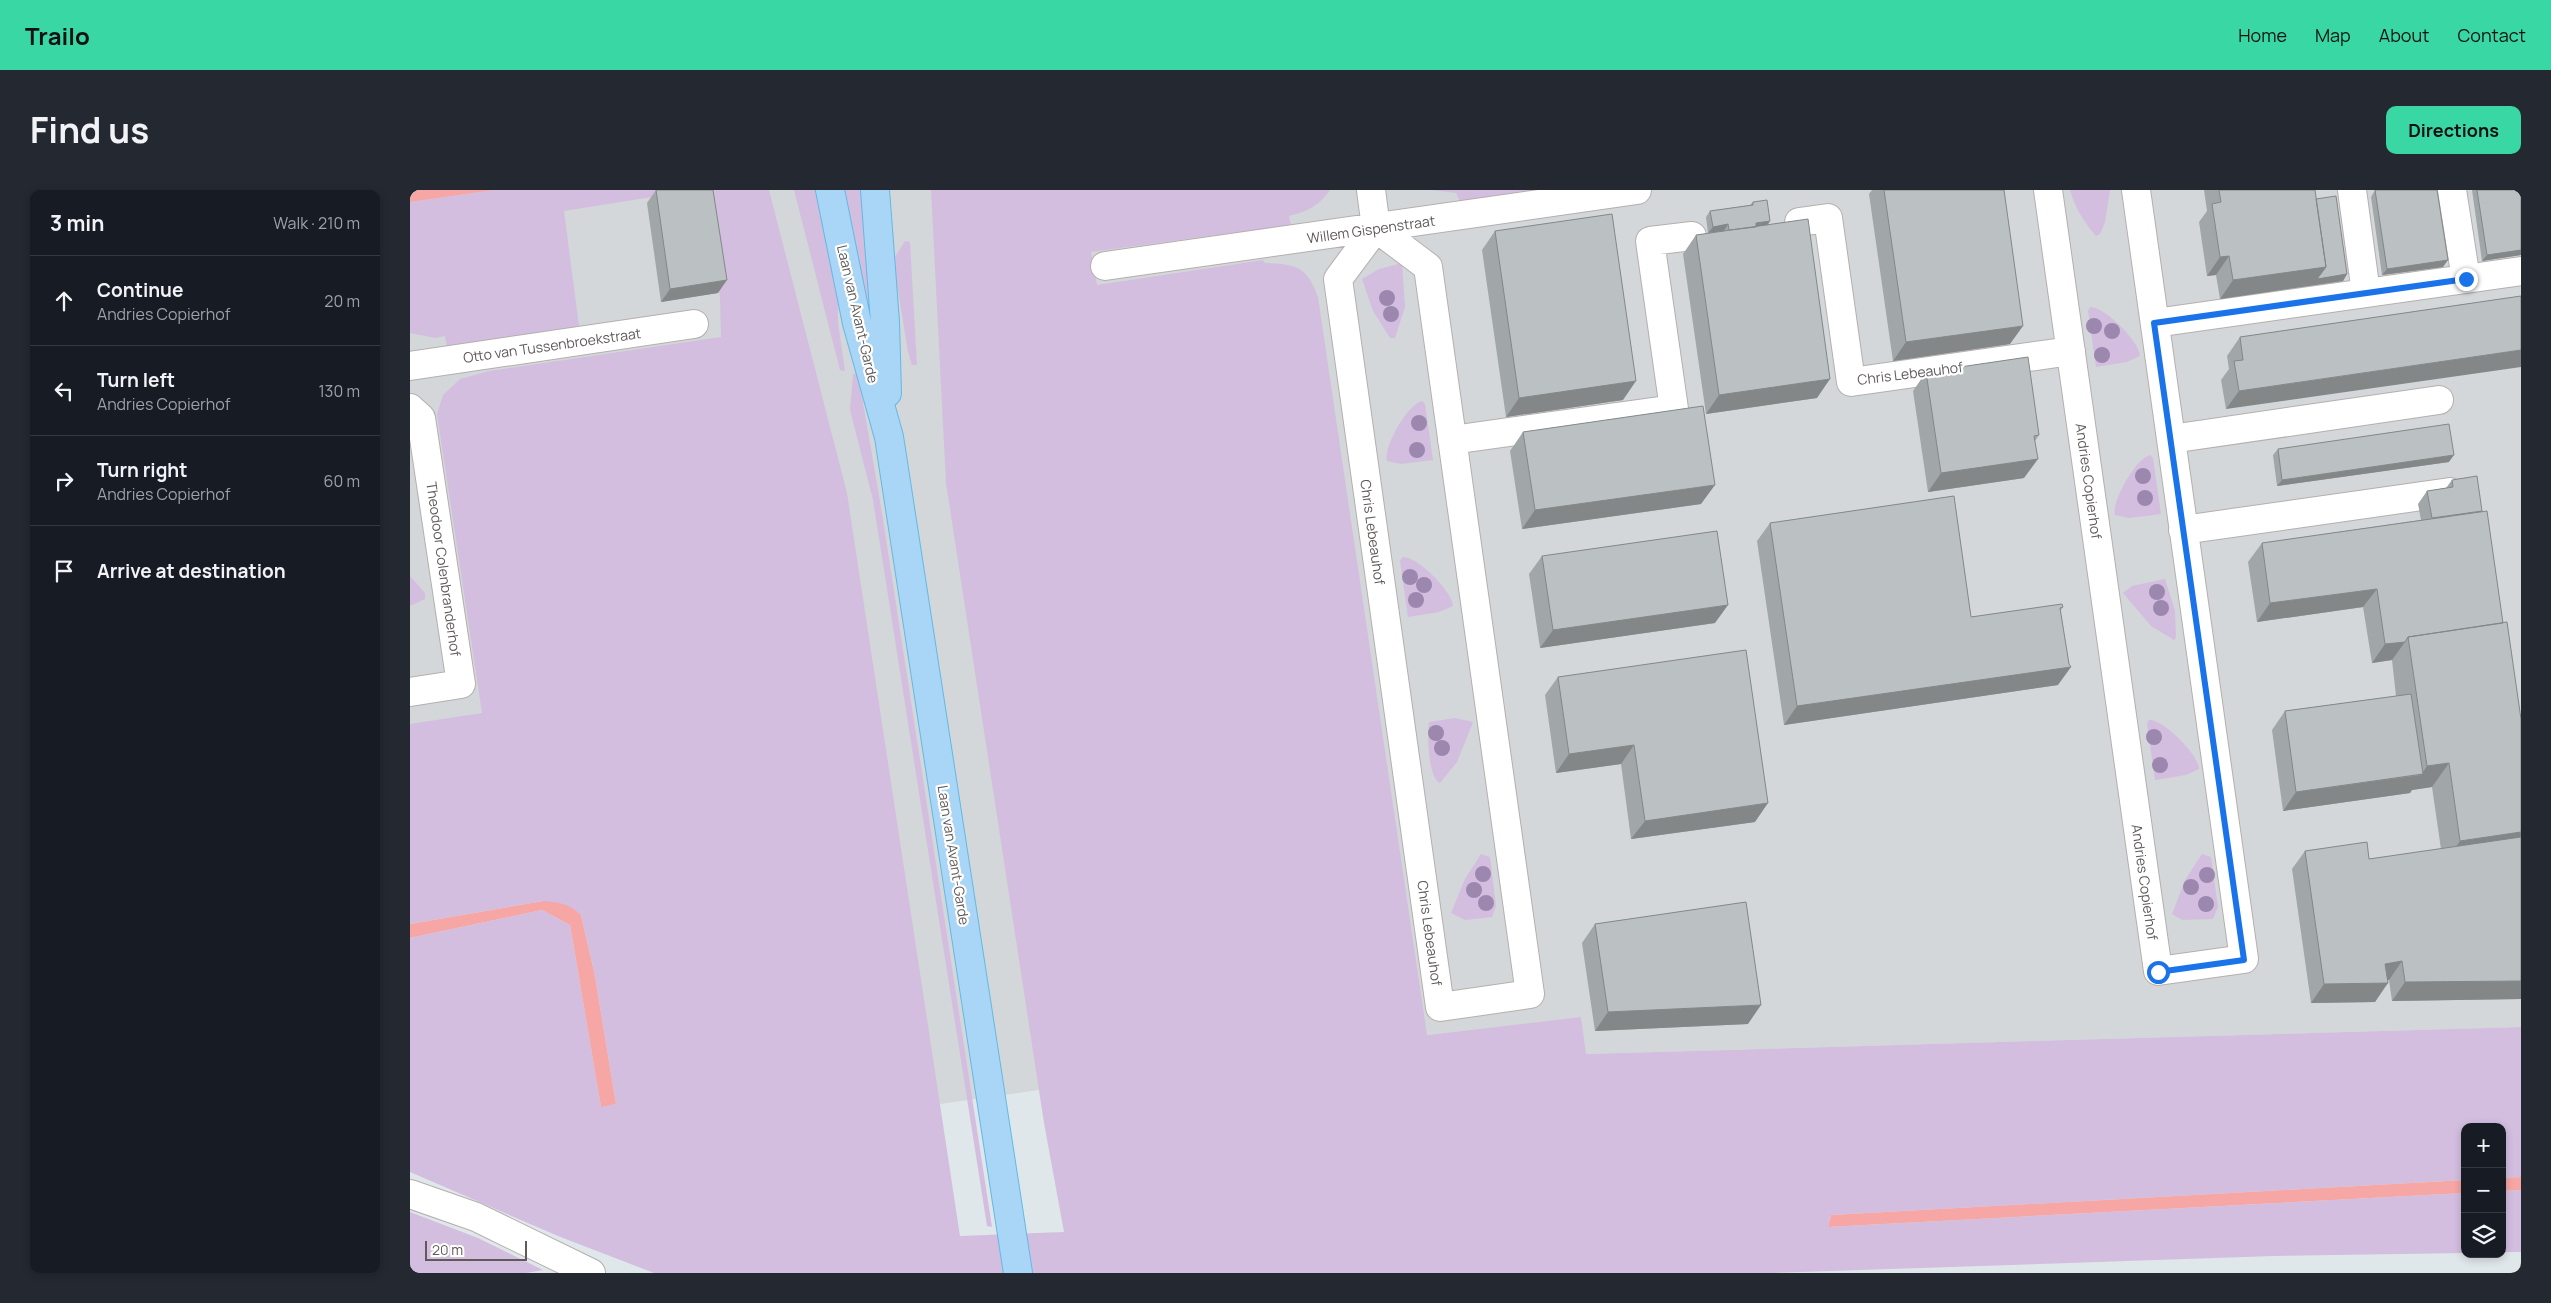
<!DOCTYPE html>
<html lang="en">
<head>
<meta charset="utf-8">
<style>
  body { margin:0; font-family:Manrope,sans-serif; background:#242831; color:#f1f3f6 }
  .controls { position:absolute; right:15px; bottom:15px; display:grid; overflow:hidden; border-radius:10px; box-shadow:0 2px 8px #0003 }
  .controls button { width:45px; height:45px; display:grid; place-items:center; padding:0; border:0; border-bottom:1px solid #363941; background:#171b24; color:#f1f3f6; font:25px sans-serif }
  .scale { position:absolute; left:15px; bottom:12px; width:102px; box-sizing:border-box; padding-left:5px; border:2px solid #605a59; border-top:0; font-size:14px; line-height:18px; white-space:nowrap; color:#605a59; -webkit-text-stroke:4px #fff; paint-order:stroke }
  .stop { position:absolute; width:15px; height:15px; margin:-11px; border:4px solid #1a73e8; border-radius:50%; background:#fff }
  .stop.end { background:#1a73e8; border-color:#fff; box-shadow:0 1px 5px #0008 }
  .list { margin:0; padding:0; list-style:none }
  h2 { display:flex; justify-content:space-between; align-items:center; height:65px; margin:0; padding:0 20px; font-size:21px }
  h2 small { font-size:16px; font-weight:400; color:#9ea1a6 }
  .list li { display:grid; grid-template-columns:32px 1fr auto; gap:15px; align-items:center; box-sizing:border-box; height:90px; padding:0 20px; border-top:1px solid #363941 }
  .list b { display:block; font-size:19px; white-space:nowrap }
  .list p { margin:0; font-size:16px; white-space:nowrap; color:#9ea1a6 }
  .list em { font-size:16px; font-style:normal; color:#9ea1a6 }
  .icon { flex:none; width:28px; height:28px; fill:none; stroke:currentColor; stroke-width:2; stroke-linecap:round; stroke-linejoin:round }
  .map { position:relative; flex:none; width:2111px; height:1083px; overflow:hidden; border-radius:10px }
  header { display:flex; align-items:center; gap:30px; box-sizing:border-box; height:70px; padding:0 25px; background:#39d7a3; color:#111 }
  header strong { font-size:24px }
  nav { display:flex; gap:28px; margin-inline-start:auto; font-size:18px }
  .intro { display:flex; align-items:center; justify-content:space-between; box-sizing:border-box; height:120px; padding:0 30px }
  h1 { margin:0; font-size:35px }
  .button { padding:12px 22px; border-radius:10px; background:#39d7a3; color:#111; font-size:18px; font-weight:700 }
  main { display:flex; gap:30px; padding:0 30px }
  aside { flex:1; background:#171b24; border-radius:10px; box-shadow:0 2px 8px #0003 }
  .map>svg:first-child { display:block }
  .industrial { fill:#d3d7d9 }
  .green { fill:#d3bee0 }
  .water { fill:#f6a7a5 }
  .lines { fill:none; stroke-linecap:round; stroke-linejoin:round }
  .minor-casing { stroke:#b5afae; stroke-width:30 }
  .major-casing { stroke:#61bae3; stroke-width:30 }
  .minor { stroke:#fff; stroke-width:28 }
  .major { stroke:#a9d5f7; stroke-width:28 }
  .tree { fill:#9c88ae }
  .wall { fill:#a1a6a8 }
  .shaded-wall { fill:#838788 }
  .building { fill:#bbc1c3; stroke:#838788 }
  .route { stroke:#1a73e8; stroke-width:6 }
  .labels { text-anchor:middle; dominant-baseline:central; stroke-width:4.5; stroke-linejoin:round; paint-order:stroke }
  .street-label { font-size:14px; fill:#605a59; stroke:#fff }
</style>
</head>
<body>
<header>
<strong>Trailo</strong>
<nav><a>Home</a><a>Map</a><a>About</a><a>Contact</a></nav>
</header>
<div class="intro"><h1>Find us</h1><a class="button">Directions</a></div>
<main>
<aside>
<h2>3 min<small>Walk · 210 m</small></h2>
<ul class="list">
<li><svg class="icon" aria-label="ahead" viewBox="0 0 24 24"><path d="M12 20V5M6 11l6-6 6 6"/></svg><div><b>Continue</b><p>Andries Copierhof</p></div><em>20 m</em></li>
<li><svg class="icon" aria-label="left" viewBox="0 0 24 24"><path d="M17 20v-9H6M10 6l-5 5 5 5"/></svg><div><b>Turn left</b><p>Andries Copierhof</p></div><em>130 m</em></li>
<li><svg class="icon" aria-label="right" viewBox="0 0 24 24"><path d="M7 20v-9h11M14 6l5 5-5 5"/></svg><div><b>Turn right</b><p>Andries Copierhof</p></div><em>60 m</em></li>
<li><svg class="icon" aria-label="arrive" viewBox="0 0 24 24"><path d="M6 21V4h12l-3 4 3 4H6"/></svg><div><b>Arrive at destination</b></div></li>
</ul>
</aside>
<div class="map">
<svg width="2111" height="1083" viewBox="0 0 2111 1083">
  <rect width="100%" height="100%" fill="#e0e7ea"/>
  <path class="industrial" d="M0 0H2111V837L1175 864 1171 828 1016 845 530 914 234 527 0 559Z"/>
  <path class="green" d="M84 0H286L154 21 169 136 37 158 35 146 25 148 0 143V12Z
    M294 0H359L437 303 550 1046 654 1042 634 933 536 293 521 0H920C910 15 897 22 879 26L881 35 681 62 687 95 853 70 855 73C886 74 897 76 908 107L1017 845 1171 827 1176 864 2111 837V987L2092 988V937H2055V990L1421 1025 1418 1037 2055 1003V1063L1864 1066 1362 1083H244L148 1046 0 982V748L132 720 160 735 191 916 206 914 185 786 171 725 133 711 0 734V534L72 523 27 224 33 205 50 189 79 181 311 147 310 107Z
    M384 0H405L428 109V132L435 181 430 180Z
    M428 0H454L463 134 458 132Z
    M1022 0H1132L1050 12 1046 3Z
    M1660 0H1700L1695 32 1690 44 1686 46C1674 32 1665 18 1660 0Z
    M495 51 500 52 507 175H502L498 162 483 70Z
    M992 73 995 117 985 148H980L963 121 952 89 969 79Z
    M1680 117C1694 116 1730 152 1730 166L1717 172 1686 177 1678 121Z
    M448 183 472 323 582 1037 577 1036 463 310 440 220 443 184Z
    M1012 211 1015 214 1023 270 991 274 977 271C973 257 998 214 1012 211Z
    M1740 265 1743 268 1751 324 1719 328 1705 325C1701 312 1726 268 1740 265Z
    M993 367C1007 366 1043 402 1043 416L1029 422 998 427 990 371Z
    M0 386 15 403V409L0 416Z
    M1755 389 1765 421 1766 448 1764 450 1741 436 1713 403 1722 396Z
    M1045 528 1063 532 1047 572 1030 593C1018 588 1017 545 1019 532Z
    M1739 530C1753 529 1789 565 1789 579L1776 585 1745 590 1737 534Z
    M1071 664 1080 667 1086 716 1082 727 1055 730 1041 723 1055 689Z
    M1792 664 1801 667 1808 717 1803 729 1772 730 1762 724 1775 690Z
    M2111 1000V1062H2092V1001Z
    M0 1022 68 1048 133 1080 116 1083H0Z"/>
  <path class="water" d="M0 0H84L0 12Z
    M133 711C148 712 160 714 171 725L185 786 206 914 191 917 160 735 132 720 0 748V734Z
    M2111 987V1000L2092 1001V988Z
    M2055 990V1003L1418 1037 1421 1025Z"/>
  <g class="lines">
    <defs>
      <path id="minor" d="M961 0 966 38 1018 77 1120 804 1030 817 928 89 966 38
        M1638 0 1748 781 1834 769 1726 0
        M1942 0 1956 103
        M2042 0 2056 89
        M1389 32 1418 28 1441 192 1661 161
        M695 76 1227 0
        M1745 133 2111 81
        M0 176 284 134
        M0 218 11 228 51 494 0 502
        M1761 249 2029 210
        M1042 250 1264 219 1240 51 1282 46
        M1773 340 2040 302
        M0 1004 66 1027 181 1083"/>
      <path id="major" d="M420 0 447 133 479 247 608 1083
        M465 0 475 132 477 203"/>
    </defs>
    <use href="#minor" class="minor-casing"/>
    <use href="#major" class="major-casing"/>
    <use href="#minor" class="minor"/>
    <use href="#major" class="major"/>
  </g>
  <g class="tree">
    <circle cx="977" cy="108" r="8"/>
    <circle cx="981" cy="124" r="8"/>
    <circle cx="1684" cy="136" r="8"/>
    <circle cx="1702" cy="141" r="8"/>
    <circle cx="1692" cy="165" r="8"/>
    <circle cx="1009" cy="233" r="8"/>
    <circle cx="1007" cy="260" r="8"/>
    <circle cx="1733" cy="286" r="8"/>
    <circle cx="1735" cy="308" r="8"/>
    <circle cx="1000" cy="387" r="8"/>
    <circle cx="1014" cy="395" r="8"/>
    <circle cx="1747" cy="402" r="8"/>
    <circle cx="1006" cy="410" r="8"/>
    <circle cx="1751" cy="418" r="8"/>
    <circle cx="1026" cy="543" r="8"/>
    <circle cx="1744" cy="547" r="8"/>
    <circle cx="1032" cy="558" r="8"/>
    <circle cx="1750" cy="575" r="8"/>
    <circle cx="1073" cy="684" r="8"/>
    <circle cx="1797" cy="685" r="8"/>
    <circle cx="1781" cy="697" r="8"/>
    <circle cx="1064" cy="700" r="8"/>
    <circle cx="1076" cy="713" r="8"/>
    <circle cx="1796" cy="714" r="8"/>
  </g>
  <path class="wall" d="M246 0 308 103 251 112 237 13Z
    M1462 0H1594L1600 154 1483 171 1459 4Z
    M1794 0H1905L1906 9 1937 84 1933 91 1810 109 1806 85 1797 86 1789 32 1797 21Z
    M1965 0 2033 77 1972 85 1961 7Z
    M2062 0H2111V65L2072 71Z
    M1343 12 1358 35 1407 208 1296 224 1273 64 1286 45 1314 41 1298 43 1296 27 1300 21 1340 15Z
    M1085 41 1213 210 1096 227 1072 60Z
    M2111 106 1816 219 1811 190 1819 179 1817 166 1830 147Z
    M1516 182 1629 245 1625 251 1614 288 1518 302 1503 201Z
    M1113 242 1291 314 1112 339 1100 261Z
    M1868 259 2039 272 1867 296 1863 265Z
    M2042 290 2072 321 2111 529V809L1982 811 1979 790H1978L1965 812 1901 813 1882 679 1895 661 1959 669 2031 659 2022 597 2002 600 2000 603 1873 621 1862 540 1875 521 1986 506 1982 470 1962 473 1953 417 1847 432 1838 372 1852 353 2011 330 2008 314 2017 301 2036 298Z
    M1360 333 1561 427 1653 417 1650 421 1648 495 1374 535 1347 351Z
    M1132 366 1305 433 1130 458 1119 384Z
    M1148 487 1345 632 1221 649 1211 574 1146 583 1135 505Z
    M1185 734 1338 834 1185 841 1172 753Z"/>
  <path class="shaded-wall" d="M1360 31 1356 38 1341 40 1346 33Z
    M1318 34 1314 41 1298 43 1303 37Z
    M2111 60V65L2072 71 2077 65Z
    M1819 66 1806 85 1797 86 1810 67Z
    M2038 70 2033 77 1972 85 1977 79Z
    M1916 77 1937 84 1933 91 1810 109 1823 90Z
    M317 90 308 103 251 112 260 99Z
    M1613 136 1600 154 1483 171 1496 152Z
    M2111 160V177L1816 219 1829 201Z
    M1420 189 1407 208 1296 224 1309 205Z
    M1226 191 1213 210 1096 227 1109 208Z
    M2044 265 2039 272 1867 296 1872 290Z
    M1628 269 1614 288 1518 302 1531 283Z
    M1305 295 1291 314 1112 339 1125 320Z
    M1967 399 1953 417 1847 432 1860 413Z
    M1318 415 1305 433 1130 458 1143 440Z
    M1995 452 1982 470 1962 473 1975 454Z
    M1661 477 1648 495 1374 535 1387 516Z
    M1224 555 1211 574 1146 583 1159 564Z
    M2039 573 2022 597 2002 600 2000 603 1873 621 1886 602 2011 585 2017 576Z
    M1358 613 1345 632 1221 649 1235 631Z
    M2111 642V663L2034 675 2050 651Z
    M1992 771 1979 790 1962 792 1975 774Z
    M2111 791V809L1982 811 1995 792Z
    M1978 793 1965 812 1901 813 1914 794Z
    M1351 815 1338 834 1185 841 1198 822Z"/>
  <path class="building" d="M246 0H303L317 90 260 99Z
    M1474 0H1594L1613 136 1496 152Z
    M1809 0H1905L1916 77 1823 90 1819 66 1810 67 1802 14 1811 12Z
    M1965 0H2027L2038 70 1977 79Z
    M2067 0H2111V60L2077 65Z
    M1926 6 1937 84 1907 89 1916 77 1906 9Z
    M1357 10 1360 31 1346 33V37L1319 40 1318 34 1303 37 1300 21 1343 15V12Z
    M1202 24 1226 191 1109 208 1085 41Z
    M1398 29 1420 189 1309 205 1286 45Z
    M2111 106V160L1829 201 1824 171 1833 170 1830 147Z
    M1618 167 1629 245 1624 246 1628 269 1531 283 1516 182Z
    M1293 216 1305 295 1125 320 1113 242Z
    M2039 234 2044 265 1872 290 1868 259Z
    M2067 286 2072 321 2022 328 2017 301 2043 297 2042 290Z
    M1544 306 1561 427 1652 414 1653 417 1650 418 1659 474 1661 477 1387 516 1360 333Z
    M2077 321 2093 433 1998 447 1995 452 1975 454 1967 399 1860 413 1852 353Z
    M1307 341 1318 415 1143 440 1132 366Z
    M2097 432 2111 529V642L2050 651 2039 573 2017 576 1998 447Z
    M1336 460 1358 613 1235 631 1224 555 1159 564 1148 487Z
    M2001 504 2013 584 1886 602 1875 521Z
    M2111 647V791L1995 792 1992 771 1975 774 1978 793 1914 794 1895 661 1957 652 1959 669Z
    M1336 712 1351 815 1198 822 1185 734Z"/>
  <g class="lines">
    <path class="route" d="M1748 782 1834 770 1744 133 2056 89"/>
  </g>
  <g class="labels">
    <g class="street-label">
      <text transform="translate(961 39) rotate(-8)">Willem Gispenstraat</text>
      <text transform="translate(448 124) rotate(77)">Laan van Avant-Garde</text>
      <text transform="translate(142 155) rotate(-8)">Otto van Tussenbroekstraat</text>
      <text transform="translate(1500 183) rotate(-7)">Chris Lebeauhof</text>
      <text transform="translate(1679 291) rotate(82)">Andries Copierhof</text>
      <text transform="translate(963 342) rotate(82)">Chris Lebeauhof</text>
      <text transform="translate(34 379) rotate(82)">Theodoor Colenbranderhof</text>
      <text transform="translate(544 665) rotate(81)">Laan van Avant-Garde</text>
      <text transform="translate(1735 692) rotate(82)">Andries Copierhof</text>
      <text transform="translate(1020 743) rotate(82)">Chris Lebeauhof</text>
    </g>
  </g>
</svg>
<div class="controls">
<button>+</button>
<button>−</button>
<button><svg class="icon" aria-label="layers" viewBox="0 0 24 24"><path d="M12 4l9 5-9 5-9-5zM3 14l9 5 9-5"/></svg></button>
</div>
<div class="scale">20 m</div>
<div class="stop" style="left:1748px;top:782px"></div>
<div class="stop end" style="left:2056px;top:89px"></div>
</div>
</main>
</body>
</html>
